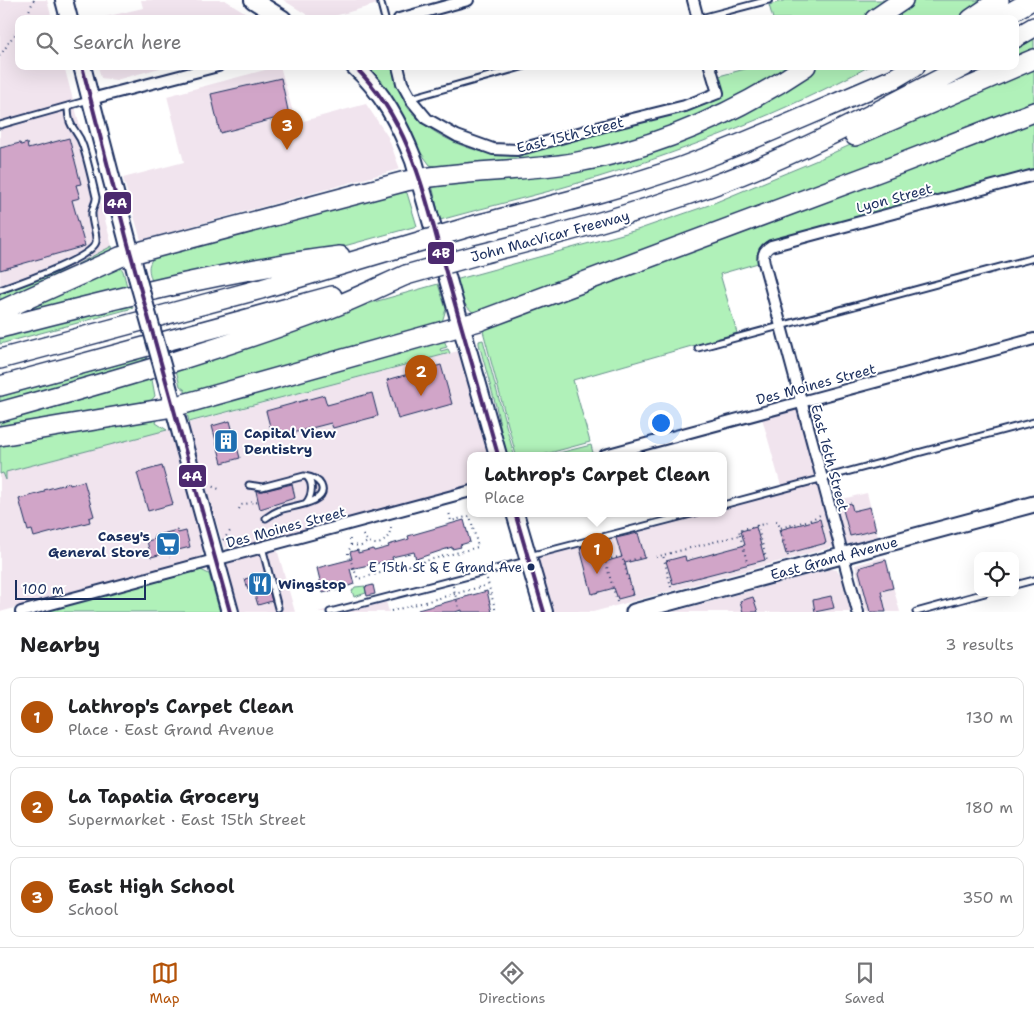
<!DOCTYPE html>
<html lang="en">
<head>
<meta charset="utf-8">
<style>
  body { margin:0; font-family:"Shantell Sans",sans-serif; background:#f6f6f6; color:#202124 }
  .controls { position:absolute; right:15px; bottom:15px; display:grid; overflow:hidden; border-radius:10px; box-shadow:0 5px 20px #0002 }
  .controls button { width:45px; height:45px; display:grid; place-items:center; padding:0; border:0; border-bottom:1px solid #e0e0e0; background:#fff; color:#202124; font:25px sans-serif }
  .scale { position:absolute; left:15px; bottom:12px; width:131px; box-sizing:border-box; padding-left:5px; border:2px solid #1b2f5e; border-top:0; font-size:14px; line-height:18px; white-space:nowrap; color:#1b2f5e; -webkit-text-stroke:4px #fff; paint-order:stroke }
  .you { position:absolute; left:660px; top:422px; width:18px; height:18px; margin:-12px; border:4px solid #fff; border-radius:50%; background:#1a73e8; box-shadow:0 0 0 8px #1a73e833 }
  .badge { display:grid; place-items:center; width:32px; height:32px; border-radius:50%; background:#b45309; color:#fff; font-size:16px; font-weight:700 }
  .pin { position:absolute; translate:-50% -41px; filter:drop-shadow(0 1px 2px #0008) }
  .pin::after { content:''; position:absolute; top:26px; width:18px; height:15px; background:inherit; clip-path:polygon(0 0,100% 0,50% 100%) }
  .popup { position:absolute; left:467px; top:452px; width:260px; height:65px; box-sizing:border-box; display:grid; place-content:center; border-radius:10px; background:#fff; filter:drop-shadow(0 1px 4px #0005); font-size:16px; white-space:nowrap; color:#757577 }
  .popup b { font-size:19px; color:#202124 }
  .popup::after { content:''; position:absolute; left:50%; top:100%; margin-left:-10px; border:10px solid transparent; border-top-color:#fff }
  .list { margin:0; padding:0; list-style:none }
  h2 { display:flex; justify-content:space-between; align-items:center; height:65px; margin:0; padding:0 20px; font-size:21px }
  h2 small { font-size:16px; font-weight:400; color:#757577 }
  .list li { display:grid; grid-template-columns:32px 1fr auto; gap:15px; align-items:center; box-sizing:border-box; height:80px; margin:0 10px 10px; padding:0 10px; border:1px solid #e0e0e0; border-radius:10px }
  .list b { display:block; font-size:19px; white-space:nowrap }
  .list p { margin:0; font-size:16px; white-space:nowrap; color:#757577 }
  .list em { font-size:16px; font-style:normal; color:#757577 }
  .icon { flex:none; width:28px; height:28px; fill:none; stroke:currentColor; stroke-width:2; stroke-linecap:round; stroke-linejoin:round }
  .map { position:relative; flex:none; width:1034px; height:612px; overflow:hidden }
  .search { position:absolute; background:#fff; box-shadow:0 5px 20px #0002; left:15px; right:15px; top:15px; height:55px; display:flex; align-items:center; gap:12px; box-sizing:border-box; padding:0 18px; border-radius:10px; color:#757577; font-size:19px }
  .sheet { height:335px; background:#fff }
  nav { display:flex; justify-content:space-around; align-items:center; box-sizing:border-box; height:70px; border-top:1px solid #e0e0e0; background:#fff; font-size:14px; color:#757577 }
  nav a { display:grid; justify-items:center; gap:2px }
  nav .on { color:#b45309 }
  .map>svg:first-child { display:block }
  .built { fill:#f1e4ee }
  .green { fill:#b0f1b9; stroke:#66908c }
  .building { fill:#d1a5c8; stroke:#1b2f5e }
  .lines { fill:none; stroke-linecap:round; stroke-linejoin:round }
  .service-casing { stroke:#1b2f5e; stroke-width:9 }
  .minor-casing { stroke:#1b2f5e; stroke-width:14 }
  .secondary-casing { stroke:#1b2f5e; stroke-width:19 }
  .primary-casing { stroke:#1b2f5e; stroke-width:20 }
  .motorway-casing { stroke:#1b2f5e; stroke-width:22 }
  .path { stroke:#1b2f5e; stroke-width:2; stroke-dasharray:1 4; stroke-linecap:butt }
  .service { stroke:#fff; stroke-width:5 }
  .minor { stroke:#fff; stroke-width:10 }
  .secondary { stroke:#fff; stroke-width:15 }
  .primary { stroke:#fff; stroke-width:16 }
  .motorway { stroke:#fff; stroke-width:19 }
  .primary-bridge-casing { stroke:#1b2f5e; stroke-width:20; stroke-linecap:butt }
  .motorway-bridge-casing { stroke:#1b2f5e; stroke-width:22; stroke-linecap:butt }
  .primary-bridge { stroke:#fff; stroke-width:16 }
  .motorway-bridge { stroke:#fff; stroke-width:19 }
  .bus-1-casing { stroke:#fff; stroke-width:8 }
  .bus-2-casing { stroke:#fff; stroke-width:8 }
  .bus-1 { stroke:#4c2a6f; stroke-width:4 }
  .bus-2 { stroke:#4c2a6f; stroke-width:4 }
  .bus-dot { fill:#1b2f5e; stroke:#fff; stroke-width:2 }
  .labels { text-anchor:middle; dominant-baseline:central; stroke-width:4; stroke-linejoin:round; paint-order:stroke }
  .bus-label { font-size:13px; fill:#1b2f5e; stroke:#fff; text-anchor:end }
  .street-label { font-size:14px; fill:#1b2f5e; stroke:#fff }
  .poi-label { font-size:14px; font-weight:bold; fill:#1b2f5e; stroke:#fff; text-anchor:start }
  .line-badge { stroke:#fff; stroke-width:2 }
  .badge-label { font-size:14px; text-anchor:middle; font-weight:bold; fill:#fff }
</style>
</head>
<body>
<div class="map">
<svg width="1034" height="612" viewBox="0 0 1034 612">
  <rect width="100%" height="100%" fill="#fff"/>
  <filter id="ink" filterUnits="userSpaceOnUse"><feTurbulence type="fractalNoise" baseFrequency=".02" numOctaves="2"/><feDisplacementMap in="SourceGraphic" scale="10" xChannelSelector="R" yChannelSelector="G"/><feConvolveMatrix kernelMatrix="1 2 1 2 8 2 1 2 1" color-interpolation-filters="sRGB"/></filter>
  <g filter="url(#ink)">
    <path class="built" d="M0 0H47L52 19H19V66H64L112 246 70 268 0 294Z
      M141 0H225L256 19H96L143 8Z
      M283 0H392L324 19H314Z
      M98 66H167L116 80 101 78Z
      M280 66 296 123 366 104 388 137 400 169 141 240 123 178 184 162 167 96Z
      M458 351 489 455H471V486L233 549 224 547 211 504 202 484 185 424Z
      M792 410 797 411 800 417 833 540V547L593 612H552L535 551 679 513H723V501L781 486 762 418Z
      M170 429 203 547 202 555 195 559 0 612V474L3 473 7 479 6 472Z
      M867 493 878 537 850 544 846 543 843 538 834 501Z
      M277 549 295 612H239L224 570V566L231 562Z
      M885 557 900 612H866L855 565Z
      M831 569 837 570 840 573 851 612H672Z
      M384 594 389 612H318Z"/>
    <path class="green" d="M786 0H891L864 19H773L769 5Z
      M911 0H986L954 19H884Z
      M1034 39V51L1015 59V50Z
      M1034 63V103L1027 107 474 313C462 304 459 294 455 280L637 230 709 205 815 161 932 108Z
      M361 66H391C395 78 399 92 405 103 420 130 467 152 497 154 504 155 510 155 517 155L715 101C725 92 723 88 719 76L756 66H793L769 82 679 125 610 148 543 160 446 169 430 165 419 150 405 123Z
      M816 66H870C784 112 692 148 599 177 547 193 493 205 440 220L432 185 525 176 770 96Z
      M1034 116V169L765 242C759 249 757 253 758 263L720 274 737 333 573 380 590 442 542 455H516L483 331 489 325Z
      M404 191 407 193 417 226 348 245 153 285C150 274 145 265 155 257Z
      M112 246 113 252 0 304V294L70 268Z
      M120 266 123 271 128 290 0 322V317Z
      M438 284 446 309 442 322 194 395 185 392V390L180 386 175 366 349 309Z
      M131 300 133 308 0 344V334Z
      M443 338 447 347 440 349 441 351 448 349 450 353 189 422 186 409Z
      M483 340 514 455H506L496 406 479 344V341Z
      M146 357 148 363 0 407V397Z
      M151 374 155 396 149 403 0 429V418Z
      M158 418 156 423 167 430 6 472V480L3 473 0 474V441Z
      M591 445 593 453 584 455H551Z
      M201 570 209 574 220 612H42Z
      M365 586 366 593 354 597 352 591 355 587Z"/>
    <path class="building" d="M281 78 289 115 220 133 211 94Z
      M69 138 81 184 76 185 80 198 72 200 85 246 0 270V148L20 143 21 145 27 143 28 149Z
      M441 365 452 404 398 419 387 380Z
      M372 393 378 416 333 428 331 423 273 438 266 411 324 395 327 405Z
      M230 421 240 458 222 463 212 426Z
      M162 466 173 504 148 511 137 473Z
      M84 481 94 516 89 518 90 522 34 537 32 530 28 531 19 499 44 492V490L69 483 70 485Z
      M292 484 295 498 260 509 256 491H263Z
      M851 503 853 511 870 507 876 530 850 536 842 506Z
      M820 519 826 543 786 554 779 530Z
      M464 520 470 542 460 545 461 547 452 549V547L416 559 414 552 392 557 393 560 350 569 354 584 335 591 334 590 323 593 317 568 352 559 350 552 358 550V553L373 549 374 551 389 547 388 545 409 539 408 536Z
      M756 527 765 560 673 584 666 561 685 556 686 561 745 545 741 531Z
      M177 530 178 533 186 531 190 547 151 557 147 541 155 539 154 536Z
      M638 533 645 558 625 563 633 595 618 599 614 588 592 594 580 548 599 543 604 562 622 557 616 538Z
      M886 560 893 588 881 591 886 612H870L859 571 861 567Z
      M265 576 272 601 258 605 253 589 248 590 245 579 252 577 253 579Z
      M373 585 375 594 367 596 365 587Z
      M487 591 492 612H462V610L455 612H418V610Z
      M831 596 834 608 815 612 813 600Z
      M753 597 758 612H743L740 601Z"/>
    <g class="lines">
      <defs>
        <path id="service" d="M380 0 385 19
          M697 19 769 0
          M411 98 525 66
          M0 125 89 100
          M0 290C17 284 92 258 96 242 97 234 92 224 92 215 91 208 97 203 96 197 92 180 88 162 83 146 77 127 68 131 68 106
          M698 348 1034 258
          M249 485 262 487 304 476C311 477 318 479 321 485 330 504 289 506 280 510 275 512 270 515 266 518
          M306 503C312 496 314 484 307 477
          M723 505 1034 422
          M262 547 278 608
          M529 556 695 513
          M1015 585 1034 580
          M330 612 526 561
          M916 612 985 593"/>
        <path id="minor" d="M693 0 698 19
          M399 19 468 0
          M398 66 402 83 412 101 427 119 457 136 493 149 517 150 604 126 685 106 718 93 710 66
          M91 99 218 66
          M605 455 1034 339
          M21 612 471 491
          M858 612 764 263C762 255 764 250 771 246L1034 175"/>
        <path id="secondary" d="M634 612 1034 504"/>
        <path id="primary" d="M64 0 69 19
          M253 0 283 19
          M82 66 137 277
          M354 66C383 92 400 125 414 161L498 455
          M167 383 230 612
          M515 513 544 612"/>
        <path id="motorway" d="M875 19 903 0
          M971 19 999 0
          M999 19 1032 0
          M1015 38 1034 27
          M855 136 1034 59
          M469 227C541 208 614 191 684 166 755 140 824 108 893 79L915 66
          M477 255C556 235 635 214 712 186 800 154 882 109 965 66
          M0 311 120 257 406 181C461 170 518 172 573 163 657 148 736 113 806 66
          M0 328C111 300 225 270 340 256
          M0 359 261 289 398 248
          M0 386 332 296
          M0 412C109 382 219 350 326 310 353 300 379 287 406 275
          M0 436 173 407 479 321 881 171 1034 112"/>
      </defs>
      <use href="#service" class="service-casing"/>
      <use href="#minor" class="minor-casing"/>
      <use href="#secondary" class="secondary-casing"/>
      <use href="#primary" class="primary-casing"/>
      <use href="#motorway" class="motorway-casing"/>
      <path class="path" d="M25 19 34 0
        M0 56 19 27
        M208 485 219 489
        M239 509 241 505 258 501
        M776 521 778 522 780 528
        M757 525 767 561
        M363 535C372 551 389 544 391 527
        M740 535 748 566
        M350 539 351 547 348 551V554L358 579 478 547 470 516 451 521 449 512
        M223 540 231 530
        M351 545 361 546 369 541
        M169 552 170 557
        M788 556 780 528 810 520 820 515
        M656 557 663 555
        M624 562 646 556
        M487 579 496 612
        M453 586 460 612
        M671 587 663 555 740 535 739 530 768 523
        M617 602 605 560 622 556 633 597
        M391 611 488 585"/>
      <use href="#service" class="service"/>
      <use href="#minor" class="minor"/>
      <use href="#secondary" class="secondary"/>
      <use href="#primary" class="primary"/>
      <use href="#motorway" class="motorway"/>
      <defs>
        <path id="primary-bridge" d="M137 277 167 383"/>
        <path id="motorway-bridge" d="M398 248 469 227
          M406 275 477 255"/>
      </defs>
      <use href="#primary-bridge" class="primary-bridge-casing"/>
      <use href="#motorway-bridge" class="motorway-bridge-casing"/>
      <use href="#primary-bridge" class="primary-bridge"/>
      <use href="#motorway-bridge" class="motorway-bridge"/>
      <defs>
        <path id="bus-1" d="M82 66 128 244 230 612"/>
        <path id="bus-2" d="M354 66C412 122 426 201 447 276 464 335 481 395 498 455
          M515 513 544 612"/>
      </defs>
      <use href="#bus-1" class="bus-1-casing"/>
      <use href="#bus-2" class="bus-2-casing"/>
      <use href="#bus-1" class="bus-1"/>
      <use href="#bus-2" class="bus-2"/>
    </g>
  </g>
  <defs>
    <symbol id="building-square" viewBox="-11 -11 22 22"><rect x="-9" y="-9" width="18" height="18" rx="4" fill="#1f6fb2" stroke="#fff"/><path d="M-4-6H4V6H1V3H-1V6H-4ZM-2.5-4.3h1.7v1.8h-1.7ZM.8-4.3h1.7v1.8H.8ZM-2.5-1h1.7V.8h-1.7ZM.8-1h1.7V.8H.8Z" fill="#fff"/></symbol>
    <symbol id="supermarket-square" viewBox="-11 -11 22 22"><rect x="-9" y="-9" width="18" height="18" rx="4" fill="#1f6fb2" stroke="#fff"/><path d="M-6-5.5h2.5l.6 2H6L4.5 2H-2.5L-4.4-4H-6ZM-1.5 3.2a1.3 1.3 0 1 0 .1 0ZM3 3.2a1.3 1.3 0 1 0 .1 0Z" fill="#fff"/></symbol>
    <symbol id="restaurant-square" viewBox="-11 -11 22 22"><rect x="-9" y="-9" width="18" height="18" rx="4" fill="#1f6fb2" stroke="#fff"/><path d="M-5-6h1v4h1v-4h1v4h1v-4h1v5L-1.5 .5V6h-2V.5L-5-1ZM5-6V6H3V1.5H1.5Q1.5-4 5-6Z" fill="#fff"/></symbol>
  </defs>
  <g fill-rule="evenodd">
    <use href="#building-square" x="212" y="427" width="28" height="28"/>
    <use href="#supermarket-square" x="154" y="530" width="28" height="28"/>
    <use href="#restaurant-square" x="246" y="570" width="28" height="28"/>
  </g>
  <circle class="bus-dot" cx="531" cy="567" r="4.5"/>
  <g class="labels">
    <g class="bus-label">
      <text x="522" y="567">E 15th St &amp; E Grand Ave</text>
    </g>
    <g class="street-label">
      <text transform="translate(570 135) rotate(-14)">East 15th Street</text>
      <text transform="translate(894 198) rotate(-15)">Lyon Street</text>
      <text transform="translate(550 236) rotate(-15)">John MacVicar Freeway</text>
      <text transform="translate(816 384) rotate(-15)">Des Moines Street</text>
      <text transform="translate(830 458) rotate(75)">East 16th Street</text>
      <text transform="translate(286 527) rotate(-15)">Des Moines Street</text>
      <text transform="translate(834 558) rotate(-15)">East Grand Avenue</text>
    </g>
    <g class="poi-label">
      <text x="244" y="433">Capital View<tspan x="244" dy="16">Dentistry</tspan></text>
      <text x="150" y="536" text-anchor="end">Casey's<tspan x="150" dy="16">General Store</tspan></text>
      <text x="278" y="584">Wingstop</text>
    </g>
  </g>
  <g class="line-badge">
    <rect x="103" y="191" width="29" height="24" rx="5" fill="#4c2a6f"/>
    <rect x="427" y="241" width="28" height="24" rx="5" fill="#4c2a6f"/>
    <rect x="178" y="464" width="29" height="24" rx="5" fill="#4c2a6f"/>
  </g>
  <g class="badge-label">
    <text x="117" y="208">4A</text>
    <text x="441" y="258">4B</text>
    <text x="192" y="481">4A</text>
  </g>
</svg>
<div class="controls">
<button><svg class="icon" aria-label="locate" viewBox="0 0 24 24"><circle cx="12" cy="12" r="6"/><path d="M12 2v4M12 18v4M2 12h4M18 12h4"/></svg></button>
</div>
<div class="scale">100 m</div>
<div class="you"></div>
<div class="pin badge" style="left:597px;top:574px">1</div>
<div class="popup"><b>Lathrop's Carpet Clean</b>Place</div>
<div class="pin badge" style="left:421px;top:396px">2</div>
<div class="pin badge" style="left:287px;top:150px">3</div>
<div class="search"><svg class="icon" aria-label="search" viewBox="0 0 24 24"><circle cx="10" cy="10" r="6"/><path d="M15 15l6 6"/></svg>Search here</div>
</div>
<section class="sheet">
<h2>Nearby<small>3 results</small></h2>
<ul class="list">
<li><span class="badge">1</span><div><b>Lathrop's Carpet Clean</b><p>Place · East Grand Avenue</p></div><em>130 m</em></li>
<li><span class="badge">2</span><div><b>La Tapatia Grocery</b><p>Supermarket · East 15th Street</p></div><em>180 m</em></li>
<li><span class="badge">3</span><div><b>East High School</b><p>School</p></div><em>350 m</em></li>
</ul>
</section>
<nav>
<a class="on"><svg class="icon" aria-label="map" viewBox="0 0 24 24"><path d="M3 6l6-2 6 2 6-2v14l-6 2-6-2-6 2zM9 4v14M15 6v14"/></svg>Map</a>
<a><svg class="icon" aria-label="directions" viewBox="0 0 24 24"><path d="M12 3l9 9-9 9-9-9zM9 14v-3h6M13 9l2 2-2 2"/></svg>Directions</a>
<a><svg class="icon" aria-label="saved" viewBox="0 0 24 24"><path d="M7 4h10v16l-5-4-5 4z"/></svg>Saved</a>
</nav>
</body>
</html>
